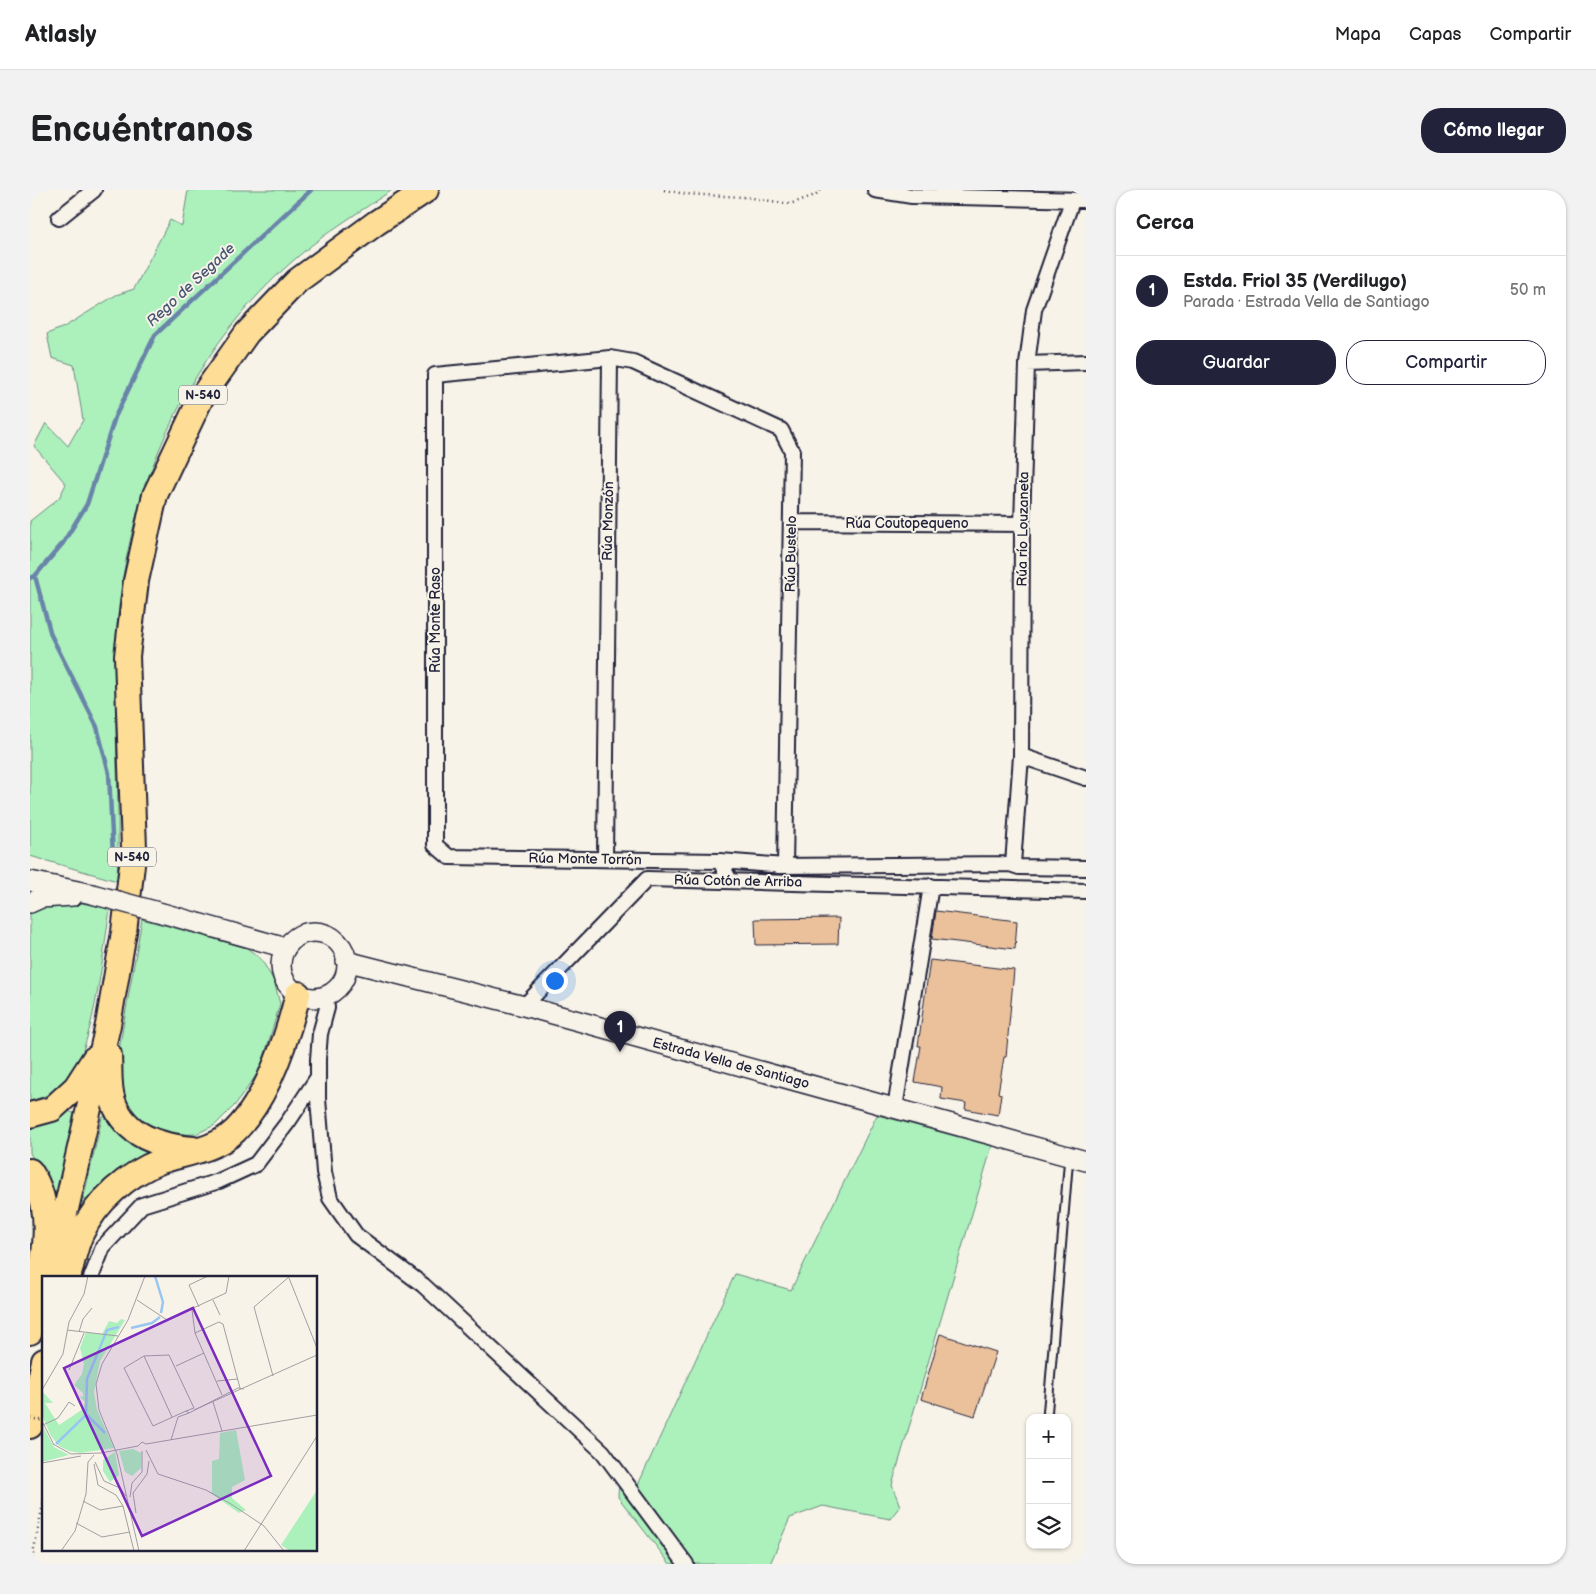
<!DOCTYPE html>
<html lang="es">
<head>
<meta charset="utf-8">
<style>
  body { margin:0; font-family:"Balsamiq Sans",sans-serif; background:#f2f2f2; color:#202124 }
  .controls { position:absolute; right:15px; bottom:15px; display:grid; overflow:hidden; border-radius:10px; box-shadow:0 1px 4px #0004 }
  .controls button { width:45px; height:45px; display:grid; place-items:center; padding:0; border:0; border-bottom:1px solid #e0e0e0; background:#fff; color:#202124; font:25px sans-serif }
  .you { position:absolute; left:524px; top:790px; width:18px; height:18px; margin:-12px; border:4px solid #fff; border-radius:50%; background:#1a73e8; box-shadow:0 0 0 8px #1a73e833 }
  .badge { display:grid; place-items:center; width:32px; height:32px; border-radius:50%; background:#22223b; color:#fff; font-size:16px; font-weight:700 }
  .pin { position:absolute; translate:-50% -41px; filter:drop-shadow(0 1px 2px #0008) }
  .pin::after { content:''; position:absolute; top:26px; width:18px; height:15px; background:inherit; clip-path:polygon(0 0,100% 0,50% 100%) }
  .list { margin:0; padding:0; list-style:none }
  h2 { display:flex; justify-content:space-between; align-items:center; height:65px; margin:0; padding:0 20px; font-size:21px }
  h2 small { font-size:16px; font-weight:400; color:#757577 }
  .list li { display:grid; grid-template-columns:32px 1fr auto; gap:15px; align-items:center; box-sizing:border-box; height:70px; padding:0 20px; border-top:1px solid #e0e0e0 }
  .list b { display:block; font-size:19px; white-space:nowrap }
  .list p { margin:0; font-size:16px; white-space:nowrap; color:#757577 }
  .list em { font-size:16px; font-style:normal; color:#757577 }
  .actions { display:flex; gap:10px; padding:15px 20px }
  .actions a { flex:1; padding:11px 0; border:1px solid #22223b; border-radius:20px; text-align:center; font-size:18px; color:#22223b }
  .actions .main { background:#22223b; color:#fff }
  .icon { flex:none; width:28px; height:28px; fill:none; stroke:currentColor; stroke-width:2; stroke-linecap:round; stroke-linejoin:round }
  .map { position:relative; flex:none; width:1056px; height:1374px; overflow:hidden; border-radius:20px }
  header { display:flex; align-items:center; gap:30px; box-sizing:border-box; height:70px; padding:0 25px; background:#fff; border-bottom:1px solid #e0e0e0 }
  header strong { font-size:24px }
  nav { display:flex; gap:28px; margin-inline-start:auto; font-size:18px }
  .intro { display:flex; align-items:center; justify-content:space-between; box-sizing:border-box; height:120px; padding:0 30px }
  h1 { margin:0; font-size:35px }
  .button { padding:12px 22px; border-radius:20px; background:#22223b; color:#fff; font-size:18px; font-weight:700 }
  main { display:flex; gap:30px; padding:0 30px }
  aside { flex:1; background:#fff; border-radius:20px; box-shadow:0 1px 4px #0004 }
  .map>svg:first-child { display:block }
  .green { fill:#acf1bc; stroke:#678a7c }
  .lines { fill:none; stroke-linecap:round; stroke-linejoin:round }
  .stream { stroke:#6984a9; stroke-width:4.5 }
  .building { fill:#ebc19b; stroke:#22223b }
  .lane-casing { stroke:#22223b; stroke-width:11 }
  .street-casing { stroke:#22223b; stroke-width:18 }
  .secondary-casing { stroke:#22223b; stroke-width:22 }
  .highway-casing { stroke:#22223b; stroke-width:28 }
  .path { stroke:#22223b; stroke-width:2.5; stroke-dasharray:1 4; stroke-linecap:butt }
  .lane { stroke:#f7f3e8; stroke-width:7 }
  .street { stroke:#f7f3e8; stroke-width:14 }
  .secondary { stroke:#f7f3e8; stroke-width:19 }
  .highway { stroke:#fedd96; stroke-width:24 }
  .secondary-bridge-casing { stroke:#22223b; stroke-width:22; stroke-linecap:butt }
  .path-bridge { stroke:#22223b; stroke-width:2.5; stroke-dasharray:1 4; stroke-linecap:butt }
  .secondary-bridge { stroke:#f7f3e8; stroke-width:19 }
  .labels { text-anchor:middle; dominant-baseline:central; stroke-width:4; stroke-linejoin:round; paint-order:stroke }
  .shield { fill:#f7f3e8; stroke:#62616f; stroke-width:1 }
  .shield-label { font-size:12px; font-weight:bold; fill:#22223b }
  .street-label { font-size:14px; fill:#22223b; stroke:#f7f3e8 }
  .water-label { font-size:15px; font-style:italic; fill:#455372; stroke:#f7f3e8 }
  .inset-river { fill:none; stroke:#98c6f3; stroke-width:2.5 }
  .inset-road { fill:none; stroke:#a29fa3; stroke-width:1 }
  .view { fill:#7b2cbf; fill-opacity:0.15; stroke:#7b2cbf; stroke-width:2.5 }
  .inset-edge { fill:none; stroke:#22223b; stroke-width:2.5 }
</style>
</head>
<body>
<header>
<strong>Atlasly</strong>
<nav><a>Mapa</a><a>Capas</a><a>Compartir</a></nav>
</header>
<div class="intro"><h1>Encuéntranos</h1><a class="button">Cómo llegar</a></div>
<main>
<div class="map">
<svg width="1056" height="1374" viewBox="0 0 1056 1374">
  <rect width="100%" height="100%" fill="#f7f3e8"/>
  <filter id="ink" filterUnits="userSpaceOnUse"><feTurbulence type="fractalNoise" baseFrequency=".02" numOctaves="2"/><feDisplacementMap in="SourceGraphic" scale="10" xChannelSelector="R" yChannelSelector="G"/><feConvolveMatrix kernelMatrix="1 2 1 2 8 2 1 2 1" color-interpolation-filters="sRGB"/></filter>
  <g filter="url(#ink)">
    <path class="green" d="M158 0H362C331 21 299 40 271 64 156 160 92 308 86 456 83 535 91 613 87 691L0 666V331L29 308 36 294 4 256 16 233 38 256 53 230 44 175 22 168 17 144 34 137 86 105 104 99 140 30 152 36Z
      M42 711 80 719C73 761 64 862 36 892 27 902 14 907 0 911V721Z
      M112 729 217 758 231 769 244 791 250 814 230 880 205 915 185 935 166 944 139 945 119 940 97 920 86 890 89 860Z
      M37 920 45 924 28 1000 22 1004 0 963V934Z
      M847 925 962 956 862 1295 870 1316 860 1329 793 1316 760 1328 740 1374H640L588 1307 589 1287 607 1297 705 1084 761 1100Z
      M75 926 104 953 118 962 121 967 50 1023 72 928Z"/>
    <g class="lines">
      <path class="stream" d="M5 386 21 445 67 537 79 583 83 666
        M0 388 5 386 33 353 57 314 85 227 125 145 281 0"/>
    </g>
    <path class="building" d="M906 721 987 731 985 759 902 749Z
      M809 728 808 754 726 755 725 729Z
      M900 770 984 780 976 867H974L968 903 971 904 968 925 935 919 936 913 911 909 912 897 885 892 891 856H888Z
      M910 1144 966 1162 945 1226 891 1209Z"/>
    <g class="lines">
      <defs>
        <path id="lane" d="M1017 1228 1039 966"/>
        <path id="street" d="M845 0 882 6 1056 10
          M29 28 64 0
          M997 174 1056 172
          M762 332 992 334
          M991 566 1056 588
          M575 669 580 168
          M690 671 755 676 762 261 751 240 603 172 580 168 405 185V655L419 667 690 671 700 691
          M983 674 991 566 992 334 997 174 1004 120 1042 11
          M748 676 980 674 989 677 1056 678
          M296 805 297 818 290 844 288 869V909L294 982 300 1008 326 1045 393 1095 573 1262 656 1374
          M494 816 617 689 1056 701
          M865 918 901 696
          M61 1088 73 1057 112 1015 189 991 226 974 258 932 288 887"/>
        <path id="secondary" d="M0 691 62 704
          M0 713 11 708 43 706
          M132 723 256 758
          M251 775a33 33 0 1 1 66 0a33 33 0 1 1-66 0Z
          M316 771 494 816 1056 971"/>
        <path id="highway" d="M79 865C80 880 78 896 83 911 96 947 130 956 163 959
          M0 925 22 919 46 897 64 869
          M0 981C31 1026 8 1092 0 1142
          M17 1088 36 1019 78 835 94 742 104 658 97 466 106 391 125 305 171 208 217 143 267 91 346 33 396 0
          M38 1088C42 1074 45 1057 51 1044 66 1011 98 984 131 971 156 963 185 960 205 941 238 908 257 848 268 804
          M0 1236 14 1171"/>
      </defs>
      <use href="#lane" class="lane-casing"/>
      <use href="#street" class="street-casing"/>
      <use href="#secondary" class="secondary-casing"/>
      <use href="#highway" class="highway-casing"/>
      <path class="path" d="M634 0 655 4 716 7 760 14 785 5 791 0
        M1 1374 14 1309"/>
      <use href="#lane" class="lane"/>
      <use href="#street" class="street"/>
      <use href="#secondary" class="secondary"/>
      <use href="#highway" class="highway"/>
      <defs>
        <path id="secondary-bridge" d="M62 704 132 723"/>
      </defs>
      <use href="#secondary-bridge" class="secondary-bridge-casing"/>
      <path class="path-bridge" d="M0 1228 14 1231"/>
      <use href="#secondary-bridge" class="secondary-bridge"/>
    </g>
  </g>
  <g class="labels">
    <g class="shield">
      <rect x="149" y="195.5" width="48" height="19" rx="4"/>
      <rect x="78" y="657.5" width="48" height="19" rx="4"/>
    </g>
    <g class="shield-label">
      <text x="173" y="205">N-540</text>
      <text x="102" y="667">N-540</text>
    </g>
    <g class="street-label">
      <text transform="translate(578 331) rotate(-89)">Rúa Monzón</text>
      <text x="877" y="333">Rúa Coutopequeno</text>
      <text transform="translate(993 339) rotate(-89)">Rúa río Louzaneta</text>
      <text transform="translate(761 364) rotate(-89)">Rúa Bustelo</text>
      <text transform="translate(405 430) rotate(-90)">Rúa Monte Raso</text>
      <text transform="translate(555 669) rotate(1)">Rúa Monte Torrón</text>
      <text transform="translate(708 691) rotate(1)">Rúa Cotón de Arriba</text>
      <text transform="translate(701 873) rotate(15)">Estrada Vella de Santiago</text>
    </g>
    <g class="water-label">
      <text transform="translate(161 95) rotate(-43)">Rego de Segade</text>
    </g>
  </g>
  <g transform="translate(12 1086)">
    <rect width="275" height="275" fill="#f7f3e8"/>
    <path d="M79 43 83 44 58 85 52 116 55 134 72 172 38 177 27 175 17 170 9 160 0 139V115L11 127H3L17 149 41 133 43 126 37 120 41 121V117L32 109 40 98 42 88 38 72 44 56 60 58 67 45 75 47ZM0 149 12 171 27 179 0 186ZM194 154 203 204 190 211V222L204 234 197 237 167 216H170V185L177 183 178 157ZM91 173 99 177V192L90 200 83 196 77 175ZM73 176 77 199 68 206 61 195V184ZM275 214V275H248L239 269Z" fill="#acf1bc"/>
    <path class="inset-river" d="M113 0 121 26 119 37M89 52 110 47 118 41M45 139 63 157M14 168 44 139 45 103 65 54 77 51"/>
    <path class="inset-road" d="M247 2 275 72M95 24 125 44 184 17 187 0M171 24 178 39M157 31 147 9 166 0M150 34 153 57 180 119M25 54 76 60M37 56 41 43 50 32M153 57 177 46 181 48 198 112M102 80 130 141M134 90 162 77M27 94 42 57M231 100 212 31 248 0M175 105 196 103M0 114 21 78 27 46 42 18 46 0M171 126 180 155M152 134 275 79M144 135 152 132 127 79 102 80 82 92 111 150 144 135 147 137 196 112 202 113M0 145 12 169M0 156 1 149 16 142 27 126 33 130M129 164 136 141 147 137M11 168 29 178 59 177 96 170 100 166 104 168 275 139M104 174 116 198 164 214 189 228 222 250 242 275M53 186 62 205 78 212 84 220M0 187 39 180M52 188 56 209 74 219 81 230 92 275M88 221 90 207 100 196V175M41 225 58 234 81 230M94 237 91 217 105 198 107 185M34 247 60 261 88 256M19 275 33 255 44 218 46 186 52 179M97 275 75 178 57 134 54 108 60 88 86 44 103 0M202 275 275 160"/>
    <path class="view" d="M151 32 229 200 100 260 22 92Z"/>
    <rect width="275" height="275" class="inset-edge"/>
  </g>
</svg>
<div class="controls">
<button>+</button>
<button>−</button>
<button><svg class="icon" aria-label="layers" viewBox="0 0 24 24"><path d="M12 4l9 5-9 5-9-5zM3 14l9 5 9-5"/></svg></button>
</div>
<div class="you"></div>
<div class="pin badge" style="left:590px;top:862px">1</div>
</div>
<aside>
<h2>Cerca<small></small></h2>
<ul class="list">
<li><span class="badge">1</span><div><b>Estda. Friol 35 (Verdilugo)</b><p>Parada · Estrada Vella de Santiago</p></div><em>50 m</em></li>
</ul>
<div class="actions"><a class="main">Guardar</a><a>Compartir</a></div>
</aside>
</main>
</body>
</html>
